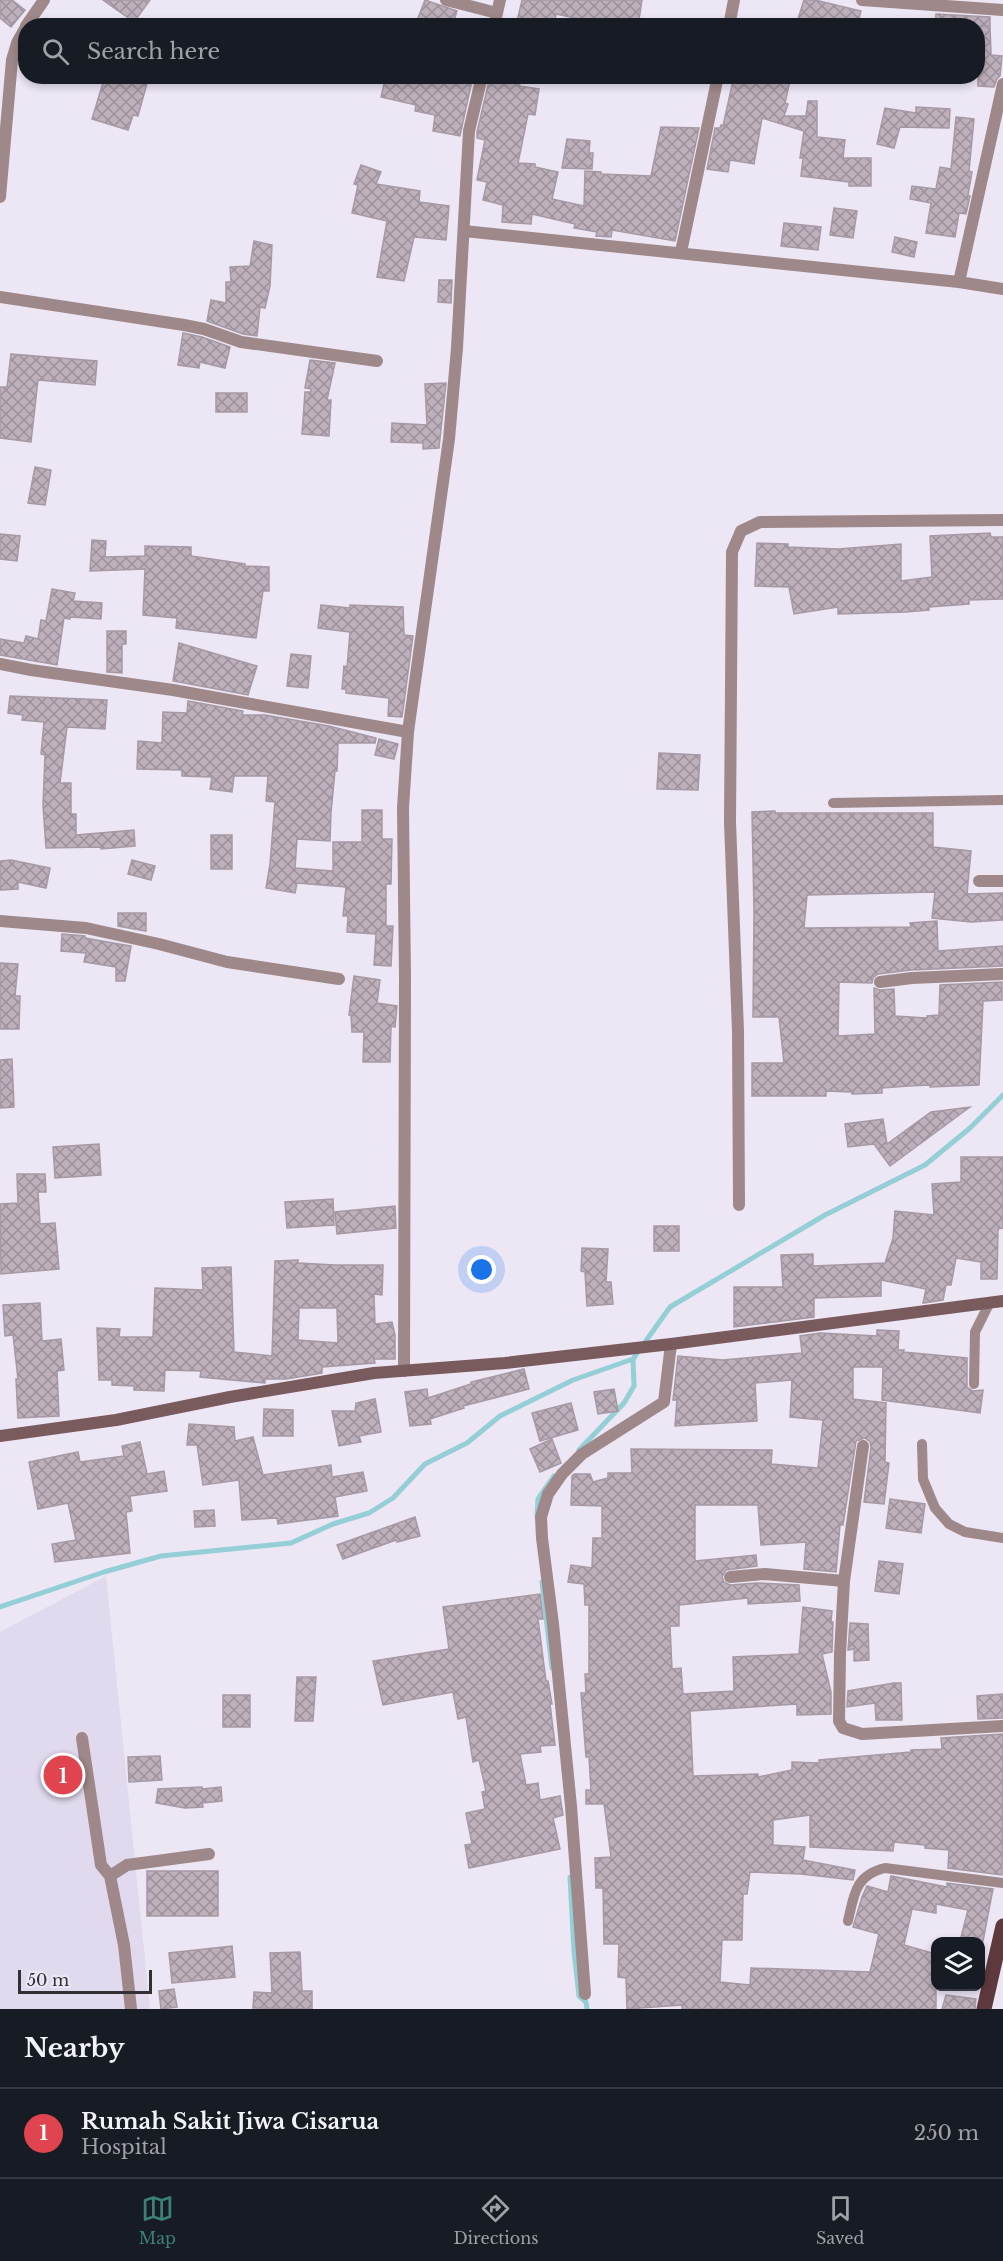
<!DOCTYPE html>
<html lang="en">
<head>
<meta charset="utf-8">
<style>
  body { margin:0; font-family:"Libre Baskerville",serif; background:#20242c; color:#f1f3f6 }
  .controls { position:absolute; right:18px; bottom:18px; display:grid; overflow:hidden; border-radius:12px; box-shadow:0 3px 9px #0003 }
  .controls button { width:54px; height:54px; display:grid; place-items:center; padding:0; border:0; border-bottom:2px solid #363941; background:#171b24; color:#f1f3f6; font:30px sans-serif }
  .scale { position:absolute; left:18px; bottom:15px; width:134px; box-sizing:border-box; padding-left:6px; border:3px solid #323035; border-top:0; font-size:16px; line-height:21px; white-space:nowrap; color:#323035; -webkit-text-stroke:4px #ece6f5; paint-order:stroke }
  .you { position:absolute; left:482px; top:1270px; width:21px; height:21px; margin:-15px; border:4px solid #fff; border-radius:50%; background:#1a73e8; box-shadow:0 0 0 9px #1a73e833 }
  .badge { display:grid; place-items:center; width:39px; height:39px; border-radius:50%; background:#3d8176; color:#fff; font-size:20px; font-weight:700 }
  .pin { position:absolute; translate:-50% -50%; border:3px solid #fff; box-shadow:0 2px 6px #0006 }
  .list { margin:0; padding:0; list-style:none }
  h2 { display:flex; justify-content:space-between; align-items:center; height:78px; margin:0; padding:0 24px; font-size:26px }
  h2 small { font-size:20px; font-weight:400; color:#9ea1a6 }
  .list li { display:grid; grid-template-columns:39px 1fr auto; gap:18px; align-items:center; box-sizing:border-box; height:90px; padding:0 24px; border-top:2px solid #363941 }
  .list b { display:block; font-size:22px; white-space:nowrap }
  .list p { margin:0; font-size:20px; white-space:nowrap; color:#9ea1a6 }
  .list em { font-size:20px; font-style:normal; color:#9ea1a6 }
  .icon { flex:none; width:33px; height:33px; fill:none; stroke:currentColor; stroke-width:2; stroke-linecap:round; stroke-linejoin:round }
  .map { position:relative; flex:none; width:1003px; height:2009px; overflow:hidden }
  .search { position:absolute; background:#171b24; box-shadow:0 3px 9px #0003; left:18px; right:18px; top:18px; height:66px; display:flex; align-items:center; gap:15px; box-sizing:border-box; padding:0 21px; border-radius:24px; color:#9ea1a6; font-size:22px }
  .sheet { height:168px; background:#171b24 }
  nav { display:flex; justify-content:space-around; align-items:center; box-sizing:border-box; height:84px; border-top:2px solid #363941; background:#171b24; font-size:16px; color:#9ea1a6 }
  nav a { display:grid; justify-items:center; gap:3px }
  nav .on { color:#3d8176 }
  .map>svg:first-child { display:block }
  .built { fill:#e1d9ee }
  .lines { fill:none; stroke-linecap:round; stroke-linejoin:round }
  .stream { stroke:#95cfd6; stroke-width:5 }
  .building { fill:url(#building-cross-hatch); stroke:#a699a4; stroke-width:1.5; fill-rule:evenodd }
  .lane { stroke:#9e8889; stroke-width:10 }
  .street { stroke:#9e8889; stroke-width:12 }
  .secondary { stroke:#795a5d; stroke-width:12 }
  .primary { stroke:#5e3a3e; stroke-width:15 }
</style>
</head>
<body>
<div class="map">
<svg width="1003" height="2009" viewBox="0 0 1003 2009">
  <defs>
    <pattern id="building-cross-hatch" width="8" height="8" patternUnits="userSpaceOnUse" patternTransform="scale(1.5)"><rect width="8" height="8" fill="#beb0bb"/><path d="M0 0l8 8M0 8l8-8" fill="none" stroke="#9b9099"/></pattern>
  </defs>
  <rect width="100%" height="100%" fill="#ece6f5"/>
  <path class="built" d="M106 1576 150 2009H0V1632Z"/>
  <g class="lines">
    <path class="stream" d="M579 1450 624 1403 634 1386 633 1359
      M537 1516 538 1499 554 1476
      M542 1582 552 1668
      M0 1607 104 1572 161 1556 291 1543 333 1524 369 1513 393 1498 425 1464 467 1443 500 1416 573 1380 633 1359 670 1307 825 1215 925 1165 970 1128 1003 1095
      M570 1877 574 1951 579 1996 586 2002 587 2009"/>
  </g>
  <path class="building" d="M0 0H12L25 10 11 27 0 18Z
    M103 0H150L134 22Z
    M425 0 457 11 452 26H415Z
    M522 0H642L638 26H585L584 20 556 14 554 26H516Z
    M804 0H815L861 11 857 26 814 17 811 26 797 22Z
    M936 14 990 17V26H935Z
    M978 26H990L991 55 1002 56 1000 76 997 79 994 87 978 86Z
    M105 76H149L138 116 133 115 128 130 92 119Z
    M386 76 423 84 426 76H473L460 136 433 131 435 115 415 111 416 105 381 97Z
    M490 76H523L519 86 539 89 535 115 528 114 518 163 535 164V167L558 172 552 199 584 206 585 171 601 172V174L651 176 661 127 699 128 675 241 612 230 611 237 596 236 597 232 574 228 575 224 532 214 531 224 502 222 503 205 483 200 487 182 477 180 485 140 477 138V132Z
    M734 76H791L785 103 788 104 784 116H806L808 101H817V137L845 140 843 158H871V186H849V182L801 176 803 158H800L804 131 762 118 754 164 730 160 728 172 707 169 715 128H720L721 125 723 126Z
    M916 107 950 109 949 128 900 127 894 148 877 144 885 108 916 113Z
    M956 117 974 119 969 171 972 172 968 195 970 196 966 214 959 213 955 237 926 233 931 203 910 199 912 186 936 189 940 167 951 169Z
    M567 139 590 141 589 153H593L592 169 562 168Z
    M361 165 381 172 376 184 420 191 419 202 449 206 446 240 414 237 404 281 377 277 387 221 352 213 358 185 354 184Z
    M834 208 857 211 853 238 830 235Z
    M784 223 821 227 818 250 781 246Z
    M895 237 917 242 914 257 892 252Z
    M254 241 272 245 270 286 265 308 260 307 257 336 243 334 207 321 211 300 226 303V282H231L230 267 250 266Z
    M439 280H452L451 303 438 302Z
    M183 333 202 337 230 347 225 368 200 362 199 368 178 365Z
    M11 354 97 361 95 385 38 380 31 442 0 438V387H7Z
    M310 360 335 363 327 400H331L329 436 302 434 305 392H311V389L305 388Z
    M446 383 439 448 423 449V443L391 442 392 423 427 425 425 384Z
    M216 393H247V412H216Z
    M35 467 51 470 45 505 28 503Z
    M990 533 991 537H1003V599L969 600V604L929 607V610L906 612 838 614V607L794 614 789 587 755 586 757 543 788 544V547L838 549 901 544V581L932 577 930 536Z
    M0 534 20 536 17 561 0 559Z
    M92 540 106 541 105 557 145 556V546L191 547V556L245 564V566L269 567V591H263L256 638 176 628 177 618 143 615 145 569 90 571Z
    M52 589 75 593 73 601 102 603 101 619 70 617V619L64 618 57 665 0 655V639L24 643 26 636 38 639 41 620 46 621Z
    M321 605 350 608V605L403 607 404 635 413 636 402 717 388 716 389 698 346 693V689H342L344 666 347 667 350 632 318 628Z
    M107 631H126V644H122V673L107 672Z
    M179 643 257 666 248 695 173 681Z
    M291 654 311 656 308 688 287 686Z
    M10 696 107 700 105 729 67 727 60 783H71V814H76V835L134 830 135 846 101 849V847L46 848 43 806 45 755 41 754 44 722 22 720 23 715 8 713Z
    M188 701 243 711 242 715H265L329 726 376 738 375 743H338L337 771H335L331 812 330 841 297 839 295 868 333 871V842H362V810H382V839H392L391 884H386V926H393L391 966 374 965 376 934 347 932 348 916H343L346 887 297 883 295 893 266 888 270 864 275 802 266 801 268 776H234L232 792 210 789 212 777 182 776V770L137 769 138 741 162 743 163 712 187 713Z
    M379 739 398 744 394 759 375 755Z
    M659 753 700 755 698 790 657 789Z
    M775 811V813H933V847L971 851 967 894 1003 893V920L971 922 932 918 935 892 807 895 804 928 911 927 910 923 937 921 938 951 1003 946V966L911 970 878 974 873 978 872 983 839 982 838 1036 875 1034 874 988 880 990 894 989 895 1016 927 1018V1016L939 1015 940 985 1002 982V1000L983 1001 979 1085 930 1087V1085L908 1086 882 1088V1093L852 1094V1092L826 1091V1096H752V1063H784L779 1017H753L754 911 752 812Z
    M211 835H232V869H211Z
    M11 860 50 868 46 888 18 882V889L0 890V861Z
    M132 860 155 866 151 880 128 874Z
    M118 913H146V931L118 926Z
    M62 934 85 936V938L131 946 125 981H116V967L84 962 86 953 61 951Z
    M0 963 18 964 15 996H20L19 1029H0Z
    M354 976 380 980 377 1003 397 1006 395 1027 391 1026 390 1062H363L364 1032H352L351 1015H349Z
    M12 1059 14 1107 0 1108V1060Z
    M970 1107 890 1166 874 1144 848 1147 845 1124 883 1119 887 1144 931 1112Z
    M99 1144 101 1175 55 1178 53 1147Z
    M961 1157H1003V1228L998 1229 997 1279H981V1262L956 1258 951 1285H946L943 1300 923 1303 926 1289 881 1280V1296L814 1298V1317L734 1327V1287H783L781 1255 813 1254V1266L885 1263 893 1238 895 1211 934 1215 932 1184 961 1182Z
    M17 1174H45L46 1192H38L40 1224 55 1223 59 1269 1 1274 0 1204 18 1203Z
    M333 1199 334 1225 287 1228 285 1202Z
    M395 1206 396 1228 337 1234 335 1212Z
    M654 1226H679V1251H654Z
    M582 1248 608 1249 606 1282H611L613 1304 587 1306 585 1272 581 1271Z
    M298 1260V1263L335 1265H383L382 1295 374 1294 375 1324 392 1322 395 1335V1359H374L375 1363 322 1367V1373L286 1379H265V1383L200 1377 201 1371 165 1370 164 1391 134 1390V1386L112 1385V1380H99L97 1328 120 1329 119 1337H153L155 1288 203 1290 202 1268 231 1267 234 1352 272 1356 275 1261ZM299 1308H337L338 1343 298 1340Z
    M40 1303 42 1341 61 1339 64 1370 57 1371 59 1416 18 1418 16 1379H18L13 1335 5 1336 3 1305Z
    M877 1330 899 1331 898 1350H904L903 1352 967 1358V1387L973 1391 983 1390 980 1413 882 1400 883 1367H853V1399L886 1403 885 1462 889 1463 884 1504 864 1502 871 1447 870 1442 865 1438 856 1441 843 1525H840L836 1572 804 1569 806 1542 761 1545 758 1505H695V1561L756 1555 757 1566 726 1570 722 1577 724 1582 730 1585 757 1583 799 1585 800 1601 748 1604V1598L679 1605V1626H670L672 1669 681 1668 683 1694 734 1691 733 1657 799 1654 803 1607 832 1611 831 1622H833L832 1652 822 1654 831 1692V1714L797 1715V1704L690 1711 693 1776 758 1774V1777L792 1770V1762L819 1763V1760L911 1752V1750L942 1749 941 1738 1003 1734 1002 1875 948 1868 949 1850 925 1848V1845L894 1842 893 1851 810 1847V1815L773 1820V1845L805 1847 803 1860 855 1870 853 1880 801 1874 750 1872 747 1894H743L742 1940H722L720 1982 750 1985 751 1968 870 1972 879 1934 853 1927 862 1897 867 1886 888 1892 891 1876 947 1887V1883L993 1889 983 1941H960L968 1910 936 1904V1913L912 1909 904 1945 936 1954V2009H682V2005L627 2009 626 1978 618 1977 619 1944H604L603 1888H596L595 1858 611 1857 604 1804H586V1790H591L589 1757H586L581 1693H586L585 1674H589V1605H585L584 1584 568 1582 571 1565 592 1568 593 1538H602V1506L571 1505 572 1476 574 1474H590L593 1482 608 1478V1473H632L631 1449 772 1450 771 1464 818 1468 823 1420 790 1417 792 1380 755 1383 757 1421 675 1426 677 1400H673L678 1356 723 1360 802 1353 800 1336 820 1333 877 1336Z
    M524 1369 529 1389 463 1406 464 1408 430 1419 431 1424 410 1426 405 1392 427 1389 428 1398 471 1384V1382Z
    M614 1389 618 1411 598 1414 594 1392Z
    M375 1399 381 1432 359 1436 361 1442 339 1446 332 1411H355L356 1403Z
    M571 1403 578 1430 540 1441 532 1413Z
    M264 1409 293 1410V1436H263Z
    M189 1424 234 1427 235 1441 253 1437 263 1475 331 1465 332 1477 363 1472 367 1491 335 1497 338 1516 278 1524 277 1518 242 1520 239 1480 203 1485 197 1445H187Z
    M552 1439 561 1463 540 1472 530 1449Z
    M140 1442 147 1474 164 1471 167 1491 130 1496 132 1511 126 1512 130 1553 55 1562 52 1544 76 1540 68 1503 38 1509 29 1462 78 1452 80 1462 124 1456 122 1446Z
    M890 1499 925 1504 921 1533 886 1528Z
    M214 1510 215 1526 195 1527 194 1511Z
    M415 1517 420 1536 397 1542 396 1540 343 1559 337 1545Z
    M879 1561 903 1564 899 1594 875 1591Z
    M540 1594 543 1619H538L546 1681H548L552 1704H550L555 1745 540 1746 541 1752 520 1754 526 1785 538 1783 540 1800 560 1796 563 1815 553 1818 560 1849 469 1868 465 1845 472 1844 466 1813 485 1809 482 1792 486 1791 479 1760 473 1762 466 1717 458 1719 453 1692 383 1705 373 1661 449 1649 443 1607Z
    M850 1623 868 1624 869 1660 854 1661V1649L848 1650Z
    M297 1677H316L313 1721H295Z
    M894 1683H901L902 1720H876L875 1703 847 1707 848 1691Z
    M1003 1694V1718L978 1719 977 1696Z
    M223 1695H250V1727H223Z
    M160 1756 162 1780 129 1782 128 1757Z
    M202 1787V1789L221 1787 222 1801 202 1803 203 1807 185 1808 156 1803 158 1789Z
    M147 1871H218V1916H147Z
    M232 1946 235 1977 172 1983 169 1953Z
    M300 1952 302 1991H312V2009L253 2008 254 1992 272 1993 270 1953Z
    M174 1989 177 2007 161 2009 159 1991Z
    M946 1995 976 1999 975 2009H942Z"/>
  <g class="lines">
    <path class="lane" d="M833 803 1003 800
      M974 1384 975 1332 989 1304
      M922 1444 923 1479 935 1508 949 1524 965 1532 1003 1538
      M848 1921C854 1895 855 1875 885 1868L1003 1883"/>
    <path class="street" d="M446 0 497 13
      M862 0 1003 10
      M26 26 44 0
      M494 26 500 0
      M729 26 734 0
      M0 197 12 60 17 43 26 27
      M464 231 959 282 1003 289
      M681 252 718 76
      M959 282 1003 84
      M0 297 184 325 204 329 241 342 377 361
      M0 664 31 670 173 690 408 732
      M979 881H1003
      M0 921 86 928 159 944 227 962 339 979
      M880 982 912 978 1003 974
      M739 1205 738 1031 730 822 732 552 741 531 760 522 1003 520
      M404 1371 405 978 403 808 408 732 449 439 457 348 469 131 482 76
      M863 1446 844 1581 840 1654 839 1721 843 1728 862 1734 1003 1726
      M730 1577 765 1574 844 1581
      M82 1738 101 1865 110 1876 124 1945 131 2009
      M110 1876 127 1865 209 1854
      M585 1994 571 1806 553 1624 542 1538 541 1517 548 1494 562 1474 582 1454 664 1402 671 1344"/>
    <path class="secondary" d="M0 1436 116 1420 230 1397 374 1373 505 1363 671 1344 1003 1301"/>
    <path class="primary" d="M984 2009 1003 1926"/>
  </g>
</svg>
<div class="controls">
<button><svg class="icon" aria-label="layers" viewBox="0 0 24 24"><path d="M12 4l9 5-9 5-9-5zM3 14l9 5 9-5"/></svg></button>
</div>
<div class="scale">50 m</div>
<div class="you"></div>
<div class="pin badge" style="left:63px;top:1775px;background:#e0444e">1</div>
<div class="search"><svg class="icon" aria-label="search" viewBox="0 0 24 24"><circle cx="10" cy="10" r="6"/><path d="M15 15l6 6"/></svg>Search here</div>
</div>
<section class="sheet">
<h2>Nearby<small></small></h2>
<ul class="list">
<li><span class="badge" style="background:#e0444e">1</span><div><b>Rumah Sakit Jiwa Cisarua</b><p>Hospital</p></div><em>250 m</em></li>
</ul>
</section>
<nav>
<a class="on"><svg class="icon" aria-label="map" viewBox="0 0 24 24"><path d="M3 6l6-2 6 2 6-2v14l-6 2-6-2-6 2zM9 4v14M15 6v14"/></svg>Map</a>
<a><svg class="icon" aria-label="directions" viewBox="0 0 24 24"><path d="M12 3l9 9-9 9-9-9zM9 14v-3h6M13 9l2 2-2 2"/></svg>Directions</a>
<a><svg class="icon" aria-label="saved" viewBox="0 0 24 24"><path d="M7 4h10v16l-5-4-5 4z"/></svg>Saved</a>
</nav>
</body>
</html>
